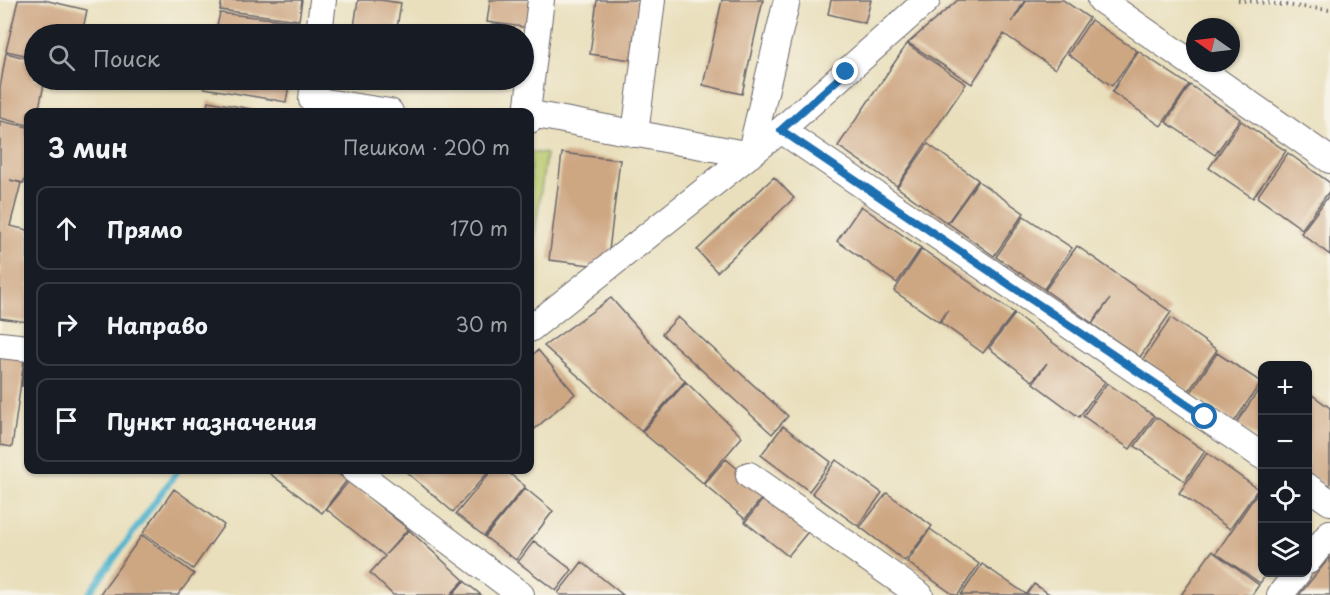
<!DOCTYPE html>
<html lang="ru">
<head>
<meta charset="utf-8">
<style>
  body { margin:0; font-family:"Playpen Sans",sans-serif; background:#242831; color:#f1f3f6 }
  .controls { position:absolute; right:18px; bottom:18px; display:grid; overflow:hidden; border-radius:12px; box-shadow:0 2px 4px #0004 }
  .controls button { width:54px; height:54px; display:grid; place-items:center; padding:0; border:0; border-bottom:2px solid #363941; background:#171b24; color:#f1f3f6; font:30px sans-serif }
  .compass { position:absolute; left:1186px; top:18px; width:54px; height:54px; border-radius:50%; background:#171b24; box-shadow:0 2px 4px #0004; rotate:284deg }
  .stop { position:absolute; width:18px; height:18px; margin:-14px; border:4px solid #1f6fb2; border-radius:50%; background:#fff }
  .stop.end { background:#1f6fb2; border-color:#fff; box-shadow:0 2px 6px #0008 }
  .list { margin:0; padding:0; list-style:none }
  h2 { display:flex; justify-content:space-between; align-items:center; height:78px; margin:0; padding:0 24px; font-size:26px }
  h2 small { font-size:20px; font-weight:400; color:#9ea1a6 }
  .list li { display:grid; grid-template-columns:39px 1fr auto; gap:18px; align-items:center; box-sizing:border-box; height:84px; margin:0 12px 12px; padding:0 12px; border:2px solid #363941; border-radius:12px }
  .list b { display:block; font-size:22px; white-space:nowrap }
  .list em { font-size:20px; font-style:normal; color:#9ea1a6 }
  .icon { flex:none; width:33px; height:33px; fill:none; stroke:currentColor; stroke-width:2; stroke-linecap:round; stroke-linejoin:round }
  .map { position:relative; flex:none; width:1330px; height:595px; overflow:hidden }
  .search { position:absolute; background:#171b24; box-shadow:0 2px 4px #0004; left:24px; top:24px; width:510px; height:66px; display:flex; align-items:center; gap:15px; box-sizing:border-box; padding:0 21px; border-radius:33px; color:#9ea1a6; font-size:22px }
  .panel { position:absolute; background:#171b24; box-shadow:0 2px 4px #0004; left:24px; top:108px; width:510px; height:366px; border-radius:12px }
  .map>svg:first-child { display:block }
  .green { fill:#b7c96c; stroke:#6c7654; stroke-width:1.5 }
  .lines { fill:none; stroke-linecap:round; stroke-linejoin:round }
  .stream { stroke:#50b4ce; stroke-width:6 }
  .building { fill:#cda682 }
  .minor-casing { stroke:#686468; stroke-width:28 }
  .path { stroke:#686468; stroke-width:4; stroke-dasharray:1.5 4.5; stroke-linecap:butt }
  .minor { stroke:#fff; stroke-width:26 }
  .route { stroke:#1f6fb2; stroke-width:8 }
</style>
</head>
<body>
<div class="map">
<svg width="1330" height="595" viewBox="0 0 1330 595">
  <rect width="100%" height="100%" fill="#f7f3e8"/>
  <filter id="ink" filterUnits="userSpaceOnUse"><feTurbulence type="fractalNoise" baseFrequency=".0167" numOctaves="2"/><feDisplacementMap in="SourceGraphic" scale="12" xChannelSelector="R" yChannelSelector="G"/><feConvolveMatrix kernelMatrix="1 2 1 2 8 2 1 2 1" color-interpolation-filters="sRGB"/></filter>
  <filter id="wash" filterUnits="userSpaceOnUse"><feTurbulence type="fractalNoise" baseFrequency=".008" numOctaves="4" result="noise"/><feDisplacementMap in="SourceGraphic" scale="24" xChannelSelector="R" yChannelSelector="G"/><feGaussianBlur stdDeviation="1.35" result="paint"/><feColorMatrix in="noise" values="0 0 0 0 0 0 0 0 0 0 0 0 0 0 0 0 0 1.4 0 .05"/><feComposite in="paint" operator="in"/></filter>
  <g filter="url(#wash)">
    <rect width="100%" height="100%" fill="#e9dfbc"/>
    <path class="green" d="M530 152 546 154 530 270Z"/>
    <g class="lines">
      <path class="stream" d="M88 595 178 470"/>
    </g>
    <g id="blocks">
      <path class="building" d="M18 0H44L87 10 82 34H34V57L6 51Z
        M222 0H302L299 20 220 10Z
        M358 0H380L401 3 396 34H353Z
        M490 0H534L530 28 487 22Z
        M597 0H639L631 60 590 54Z
        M722 0H763L742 94 703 85Z
        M831 0H871L865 23 828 14Z
        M958 0H1025L1012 22 1027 0H1063L1089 18 1055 69 1004 34 972 84 908 43Z
        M220 13 299 22 297 34H215Z
        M1091 20 1137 51 1112 86 1068 54Z
        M907 44 966 84 897 186 838 146Z
        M1138 51 1189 85 1161 126 1112 92Z
        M6 53 34 60V80H45L38 112H28V125L0 118V88Z
        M206 80H290L286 102 204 88Z
        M1190 85 1240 119 1215 155 1166 122Z
        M208 101 262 111V112H206Z
        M0 121 28 127V161L24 183 10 180 21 183 10 226 28 230V322L0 318Z
        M1241 121 1286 151 1253 198 1209 168Z
        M928 144 978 180 947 223 897 187Z
        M562 153 620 160 607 267 549 260Z
        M1288 153 1330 183V190L1302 229 1257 197Z
        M774 177 794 198 717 272 697 250Z
        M978 181 1024 213 994 256 948 223Z
        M1330 194V255L1301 233Z
        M861 206 921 248 897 283 837 241Z
        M1024 216 1072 248 1044 289 996 257Z
        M1077 246 1171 312 1140 357 1092 324 1110 299 1092 323 1045 290Z
        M922 249 1014 313 983 353 940 322 948 310 939 322 894 291Z
        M611 298 685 381 641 431 544 346Z
        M1015 314 1105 382 1079 417 1033 383 1047 363 1032 381 989 348Z
        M678 317 788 416 772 434 662 334Z
        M1171 318 1217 350 1189 391 1143 359Z
        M0 350 25 353 12 447 0 445Z
        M538 350 575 394 530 433V357Z
        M26 353H28V386H22Z
        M1217 353 1261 382 1234 422 1191 392Z
        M686 382 742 437 703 483 642 432Z
        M1107 383 1154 416 1130 449 1083 416Z
        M1262 385V441L1236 423Z
        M1308 392 1330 408V489L1308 473Z
        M1156 417 1205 451 1185 481 1135 446Z
        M783 426 831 462 809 491 761 455Z
        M1207 453 1258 489 1230 529 1179 493Z
        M726 459 766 493 745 519 704 484Z
        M836 460 882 493 858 526 812 493Z
        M271 470H333L347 480 322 513 269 473Z
        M404 470H490L453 512Z
        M492 470H505L525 486 484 536 456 514Z
        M349 481 408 529 386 554 409 530 464 580 450 595H393L370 573 385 556 326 509Z
        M525 488 553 511 516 560 485 537Z
        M174 489 224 525 193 569 143 533Z
        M1260 489 1262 491V572H1268L1260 583 1216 553Z
        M768 493 811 528 788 556 745 522Z
        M887 493 932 526 905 561 860 527Z
        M930 529 979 564 958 595H954L907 562Z
        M142 535 194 574 178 595H99Z
        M534 541 572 570 556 591 518 562Z
        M1212 551 1259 585 1252 595H1181Z
        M1330 557V595H1299Z
        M582 562 623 595H560L558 593Z
        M982 564 1026 594 1025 595H961Z
        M464 581 481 595H452Z
        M1034 584 1051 595H1026Z"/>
    </g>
  </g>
  <g filter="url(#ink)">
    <use href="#blocks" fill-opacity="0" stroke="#686468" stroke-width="1.5"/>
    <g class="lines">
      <defs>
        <path id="minor" d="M1101 0 1330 160
          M319 34 323 0
          M314 80 312 100 390 112
          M527 112 541 0
          M530 120 537 115 750 155 787 0
          M781 130 1262 456
          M635 134 652 0
          M530 329 781 130 927 0
          M0 345 28 348
          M354 470 521 595
          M749 475 920 595
          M1308 487 1330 502
          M1308 561 1330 533
          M1280 595 1298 572"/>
      </defs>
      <use href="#minor" class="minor-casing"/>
      <path class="path" d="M1238 0 1330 10"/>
      <use href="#minor" class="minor"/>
    </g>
  </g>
  <g class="lines" filter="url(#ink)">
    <path class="route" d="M846 72 781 130 1205 417"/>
  </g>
</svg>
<div class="controls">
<button>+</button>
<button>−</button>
<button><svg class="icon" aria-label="locate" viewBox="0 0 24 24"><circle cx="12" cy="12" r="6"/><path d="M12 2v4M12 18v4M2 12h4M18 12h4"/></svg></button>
<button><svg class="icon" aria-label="layers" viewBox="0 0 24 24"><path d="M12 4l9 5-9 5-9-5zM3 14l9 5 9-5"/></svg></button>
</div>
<svg class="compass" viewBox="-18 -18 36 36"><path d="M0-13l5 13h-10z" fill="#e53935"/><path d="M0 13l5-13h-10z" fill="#9ea1a6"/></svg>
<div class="stop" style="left:1205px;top:417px"></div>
<div class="stop end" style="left:846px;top:72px"></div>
<div class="search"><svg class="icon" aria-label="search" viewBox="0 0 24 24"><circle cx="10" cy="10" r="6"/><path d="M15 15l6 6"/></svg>Поиск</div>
<section class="panel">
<h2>3 мин<small>Пешком · 200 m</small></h2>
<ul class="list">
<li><svg class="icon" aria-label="ahead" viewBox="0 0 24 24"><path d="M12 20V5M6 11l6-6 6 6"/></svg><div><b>Прямо</b></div><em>170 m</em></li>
<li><svg class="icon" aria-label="right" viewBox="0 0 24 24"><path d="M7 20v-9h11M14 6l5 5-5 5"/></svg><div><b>Направо</b></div><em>30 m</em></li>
<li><svg class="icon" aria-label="arrive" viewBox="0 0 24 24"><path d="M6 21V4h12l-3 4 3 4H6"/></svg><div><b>Пункт назначения</b></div></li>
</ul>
</section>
</div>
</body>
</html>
